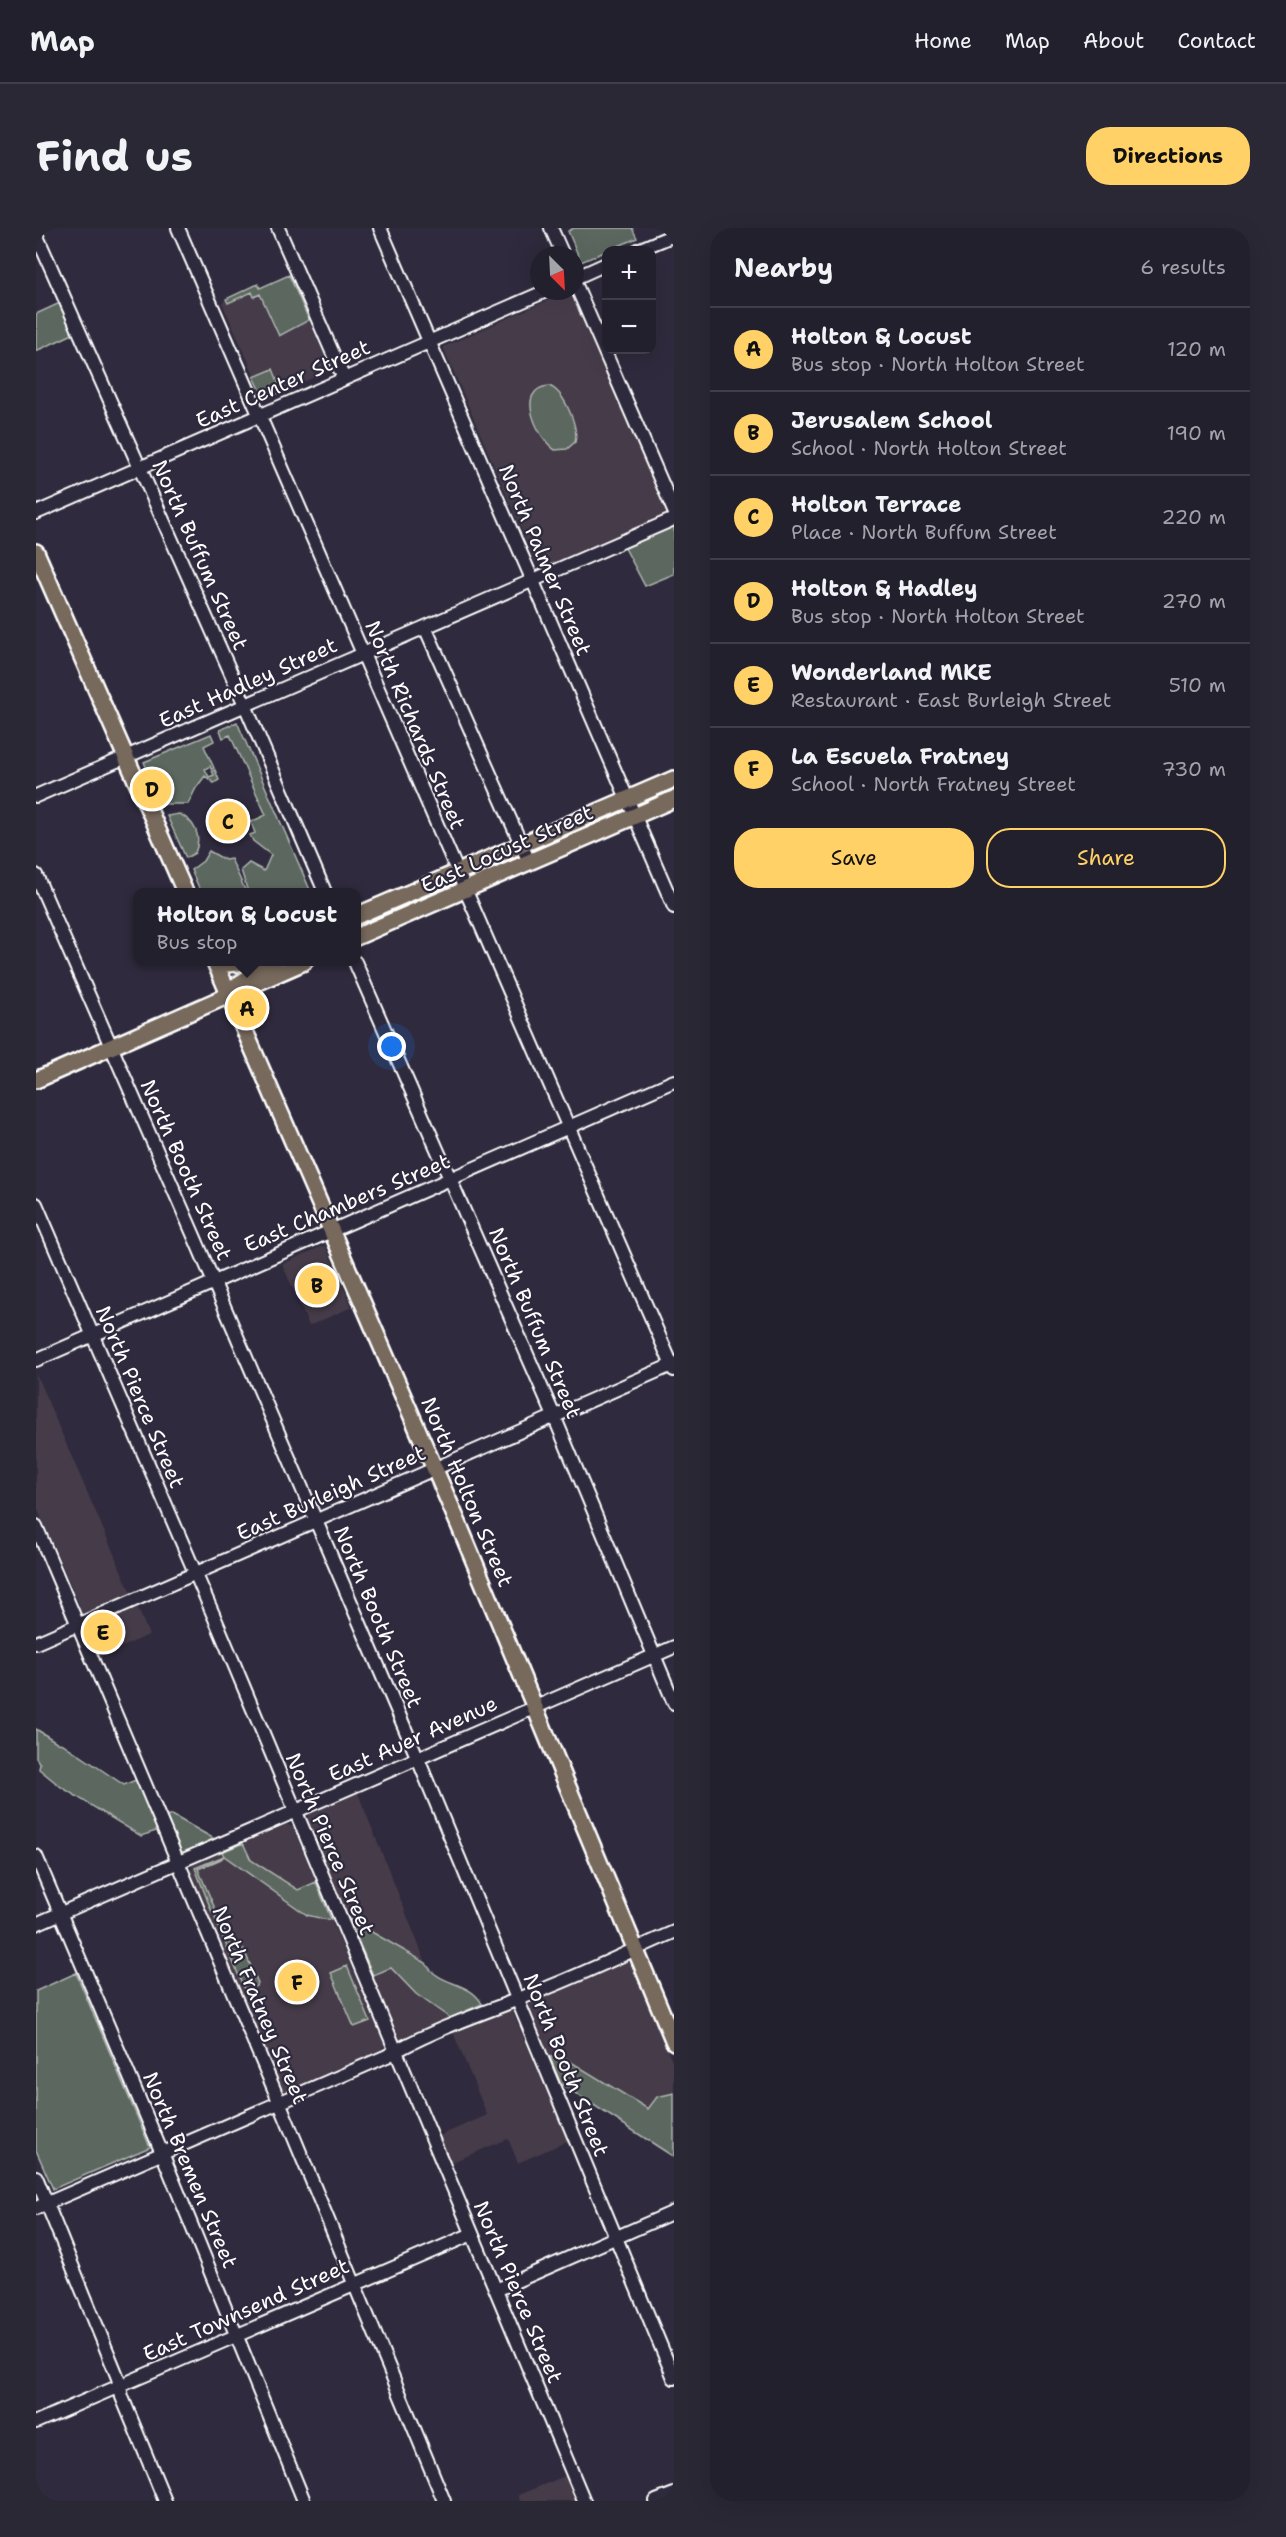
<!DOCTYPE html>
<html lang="en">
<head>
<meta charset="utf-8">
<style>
  body { margin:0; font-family:"Shantell Sans",sans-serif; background:#2b2836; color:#f1f3f6 }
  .controls { position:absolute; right:18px; top:18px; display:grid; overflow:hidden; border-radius:12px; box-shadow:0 6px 24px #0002 }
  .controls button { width:54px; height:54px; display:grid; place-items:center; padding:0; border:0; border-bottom:2px solid #403e4a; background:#23202e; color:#f1f3f6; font:30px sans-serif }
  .compass { position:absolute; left:494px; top:18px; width:54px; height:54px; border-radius:50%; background:#23202e; box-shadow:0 6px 24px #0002; rotate:156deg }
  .you { position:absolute; left:356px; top:819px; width:21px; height:21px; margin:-15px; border:4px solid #fff; border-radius:50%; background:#1a73e8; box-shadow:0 0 0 9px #1a73e833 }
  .badge { display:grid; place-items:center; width:39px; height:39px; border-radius:50%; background:#ffd166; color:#111; font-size:20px; font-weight:700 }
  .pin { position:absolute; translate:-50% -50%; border:3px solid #fff; box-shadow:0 2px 6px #0006 }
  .popup { position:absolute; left:97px; top:660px; width:228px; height:78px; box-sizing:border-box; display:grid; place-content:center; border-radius:12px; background:#23202e; filter:drop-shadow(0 2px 4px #0005); font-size:20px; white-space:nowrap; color:#a3a3aa }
  .popup b { font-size:22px; color:#f1f3f6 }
  .popup::after { content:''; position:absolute; left:50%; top:100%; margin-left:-12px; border:12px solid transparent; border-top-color:#23202e }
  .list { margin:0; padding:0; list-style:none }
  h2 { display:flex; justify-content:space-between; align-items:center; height:78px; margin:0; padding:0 24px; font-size:26px }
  h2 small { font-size:20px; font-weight:400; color:#a3a3aa }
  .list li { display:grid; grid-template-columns:39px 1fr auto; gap:18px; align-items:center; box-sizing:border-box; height:84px; padding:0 24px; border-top:2px solid #403e4a }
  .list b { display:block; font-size:22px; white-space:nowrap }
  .list p { margin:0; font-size:20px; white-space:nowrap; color:#a3a3aa }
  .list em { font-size:20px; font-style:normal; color:#a3a3aa }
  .actions { display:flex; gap:12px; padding:18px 24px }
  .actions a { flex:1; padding:14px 0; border:2px solid #ffd166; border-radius:24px; text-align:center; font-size:21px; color:#ffd166 }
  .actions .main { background:#ffd166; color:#111 }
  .map { position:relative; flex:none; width:638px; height:2273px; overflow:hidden; border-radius:24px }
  header { display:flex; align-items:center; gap:36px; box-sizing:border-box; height:84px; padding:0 30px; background:#23202e; border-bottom:2px solid #403e4a }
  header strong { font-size:28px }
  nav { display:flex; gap:33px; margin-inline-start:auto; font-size:21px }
  .intro { display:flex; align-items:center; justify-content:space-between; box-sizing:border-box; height:144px; padding:0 36px }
  h1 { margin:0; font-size:42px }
  .button { padding:15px 27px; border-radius:24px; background:#ffd166; color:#111; font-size:21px; font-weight:700 }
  main { display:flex; gap:36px; padding:0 36px }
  aside { flex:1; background:#23202e; border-radius:24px; box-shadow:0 6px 24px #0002 }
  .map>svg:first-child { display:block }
  .built { fill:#443a48 }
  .green { fill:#5b685e; stroke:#adb4ae; stroke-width:1.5 }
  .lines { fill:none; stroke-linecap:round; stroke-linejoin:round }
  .minor-casing { stroke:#fff; stroke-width:16 }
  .major-casing { stroke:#fff; stroke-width:20 }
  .minor { stroke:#2f2a3d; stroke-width:12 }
  .major { stroke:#77695c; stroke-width:15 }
  .labels { text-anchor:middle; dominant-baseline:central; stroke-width:4.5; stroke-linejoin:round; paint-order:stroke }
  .street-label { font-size:21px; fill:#fff; stroke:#2f2a3d }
</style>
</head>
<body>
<header>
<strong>Map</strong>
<nav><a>Home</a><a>Map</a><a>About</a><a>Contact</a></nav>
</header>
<div class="intro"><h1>Find us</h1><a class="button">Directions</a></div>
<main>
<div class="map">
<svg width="638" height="2273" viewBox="0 0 638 2273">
  <rect width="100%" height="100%" fill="#2f2a3d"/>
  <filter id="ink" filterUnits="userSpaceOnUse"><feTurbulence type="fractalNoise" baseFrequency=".0167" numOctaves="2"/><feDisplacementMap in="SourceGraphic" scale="12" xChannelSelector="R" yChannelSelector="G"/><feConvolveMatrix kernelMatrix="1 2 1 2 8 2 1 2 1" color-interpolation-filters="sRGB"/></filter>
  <g filter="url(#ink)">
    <path class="built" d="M253 47 295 142 229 171 186 75 190 71 222 56 224 60Z
      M528 65 538 68 631 285 629 288 506 340 498 332 407 119Z
      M289 1017 316 1079 273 1098 246 1036Z
      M0 1146 95 1365 52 1384 49 1388 44 1386 43 1376 0 1278Z
      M102 1380 113 1407 63 1429 52 1400Z
      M322 1565 390 1735 313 1691 271 1592 274 1586Z
      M250 1596 257 1599 280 1654 262 1663 214 1632 207 1615Z
      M186 1624 190 1630 271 1687 292 1692 295 1691 348 1816 346 1822 253 1865 247 1864 154 1643 157 1637Z
      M590 1734 596 1735 638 1838V1865L618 1872 613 1881 527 1829H514L493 1778 496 1775Z
      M355 1739 380 1766 414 1790 364 1812 337 1747Z
      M476 1782 532 1913 482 1935 472 1911 414 1935 403 1908 451 1887 416 1802Z
      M536 2245 548 2273H484L482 2267Z"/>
    <path class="green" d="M538 0H596L601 10 545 34 532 3Z
      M253 47 273 92 243 108 224 66 218 69 216 64 192 75 190 71 222 56 224 60Z
      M26 74 39 105 0 123V86Z
      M237 141 246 163 229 171 218 149Z
      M513 158C528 163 543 199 539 214L531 221 519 222C503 212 477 161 513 158Z
      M638 298V346L609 358 589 320Z
      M201 494 275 664H212L205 642 213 635 228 643 235 627 217 613 214 607 219 605 215 594 230 587 194 507 187 510 184 502Z
      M175 506 178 513 168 518 178 540 175 541 174 538 169 541 173 549 178 547 176 543 179 542 183 552 178 555 169 548 160 560 152 576H126L108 534Z
      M143 586C159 593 166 608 159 625L150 630 131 588Z
      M173 623 189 632 195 631 210 664H165L155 642 167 633Z
      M0 1501 22 1515 27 1516 88 1557 102 1551 123 1602 105 1608 25 1559 3 1541 4 1536 0 1530Z
      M136 1587 182 1613 149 1627 146 1626 130 1589Z
      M207 1615 215 1632 262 1662 280 1654 295 1691 292 1692 271 1687 188 1628 185 1631 162 1641 180 1683 176 1684 159 1640 188 1628 186 1624Z
      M182 1688 198 1725 208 1722 222 1755 220 1758 209 1763 179 1690Z
      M313 1691 390 1735C401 1758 435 1753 446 1776L414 1790 380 1766 355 1740 337 1747Z
      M311 1738 334 1793 318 1799 295 1745Z
      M40 1745 114 1919 17 1961 0 1922V1763Z
      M514 1829H527L612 1881 621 1869 638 1865V1929L525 1856Z"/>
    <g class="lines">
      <defs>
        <path id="minor" d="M142 0 638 1142
          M242 0 308 151
          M344 0 638 679
          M515 0 527 27
          M0 6 206 470 289 664
          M602 22 638 7
          M539 50 570 36
          M539 55 638 283
          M0 285 510 63
          M389 399 493 634
          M0 568 638 291
          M0 647 158 1008 382 1531 638 2150
          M319 734 518 1188 638 1475
          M0 976 183 1400 548 2273
          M0 1132 638 853
          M0 1298 240 1866 408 2273
          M0 1415 638 1136
          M0 1628 126 1925 268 2273
          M0 1696 638 1419
          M0 1949 82 2150 86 2169 129 2273
          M0 1980 351 1828C395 1802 443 1787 490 1768 540 1750 589 1725 638 1704
          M460 2062 638 1984
          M0 2194 436 2006
          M620 2273 638 2266"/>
        <path id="major" d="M0 324 149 664
          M320 688 638 551
          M320 709 638 571
          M179 734 423 1297 638 1814
          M181 737 211 734
          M201 757 238 734
          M0 852 268 734"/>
      </defs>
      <use href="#minor" class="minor-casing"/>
      <use href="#major" class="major-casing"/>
      <use href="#minor" class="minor"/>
      <use href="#major" class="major"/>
    </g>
  </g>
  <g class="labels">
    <g class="street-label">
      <text transform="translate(247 156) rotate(-24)">East Center Street</text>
      <text transform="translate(164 327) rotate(66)">North Buffum Street</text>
      <text transform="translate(509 332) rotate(67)">North Palmer Street</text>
      <text transform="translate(212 455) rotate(-24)">East Hadley Street</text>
      <text transform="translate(379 497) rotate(67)">North Richards Street</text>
      <text transform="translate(471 621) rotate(-24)">East Locust Street</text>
      <text transform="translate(150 942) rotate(66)">North Booth Street</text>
      <text transform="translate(311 975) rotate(-23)">East Chambers Street</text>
      <text transform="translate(499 1095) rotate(67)">North Buffum Street</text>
      <text transform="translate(104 1169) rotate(67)">North Pierce Street</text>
      <text transform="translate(431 1264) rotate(67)">North Holton Street</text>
      <text transform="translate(295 1265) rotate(-24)">East Burleigh Street</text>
      <text transform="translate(342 1389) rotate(67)">North Booth Street</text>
      <text transform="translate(377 1511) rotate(-24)">East Auer Avenue</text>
      <text transform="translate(294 1616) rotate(67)">North Pierce Street</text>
      <text transform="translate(224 1777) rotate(67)">North Fratney Street</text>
      <text transform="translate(530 1837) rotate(68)">North Booth Street</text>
      <text transform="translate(154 1942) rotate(67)">North Bremen Street</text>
      <text transform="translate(482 2064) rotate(67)">North Pierce Street</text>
      <text transform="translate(210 2082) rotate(-24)">East Townsend Street</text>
    </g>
  </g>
</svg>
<div class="controls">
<button>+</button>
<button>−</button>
</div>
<svg class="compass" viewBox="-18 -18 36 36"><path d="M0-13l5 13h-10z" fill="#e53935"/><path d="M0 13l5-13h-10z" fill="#a3a3aa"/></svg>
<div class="you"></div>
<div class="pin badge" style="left:211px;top:780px">A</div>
<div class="popup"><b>Holton &amp; Locust</b>Bus stop</div>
<div class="pin badge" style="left:281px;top:1057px">B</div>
<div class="pin badge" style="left:192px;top:593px">C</div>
<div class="pin badge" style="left:116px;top:561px">D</div>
<div class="pin badge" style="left:67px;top:1404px">E</div>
<div class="pin badge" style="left:261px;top:1754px">F</div>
</div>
<aside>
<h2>Nearby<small>6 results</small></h2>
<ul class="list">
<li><span class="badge">A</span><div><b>Holton &amp; Locust</b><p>Bus stop · North Holton Street</p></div><em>120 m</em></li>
<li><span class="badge">B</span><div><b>Jerusalem School</b><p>School · North Holton Street</p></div><em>190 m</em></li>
<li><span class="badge">C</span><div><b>Holton Terrace</b><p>Place · North Buffum Street</p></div><em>220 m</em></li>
<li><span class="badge">D</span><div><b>Holton &amp; Hadley</b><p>Bus stop · North Holton Street</p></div><em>270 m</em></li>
<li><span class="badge">E</span><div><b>Wonderland MKE</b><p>Restaurant · East Burleigh Street</p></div><em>510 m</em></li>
<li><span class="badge">F</span><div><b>La Escuela Fratney</b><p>School · North Fratney Street</p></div><em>730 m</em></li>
</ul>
<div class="actions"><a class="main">Save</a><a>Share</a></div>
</aside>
</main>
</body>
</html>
